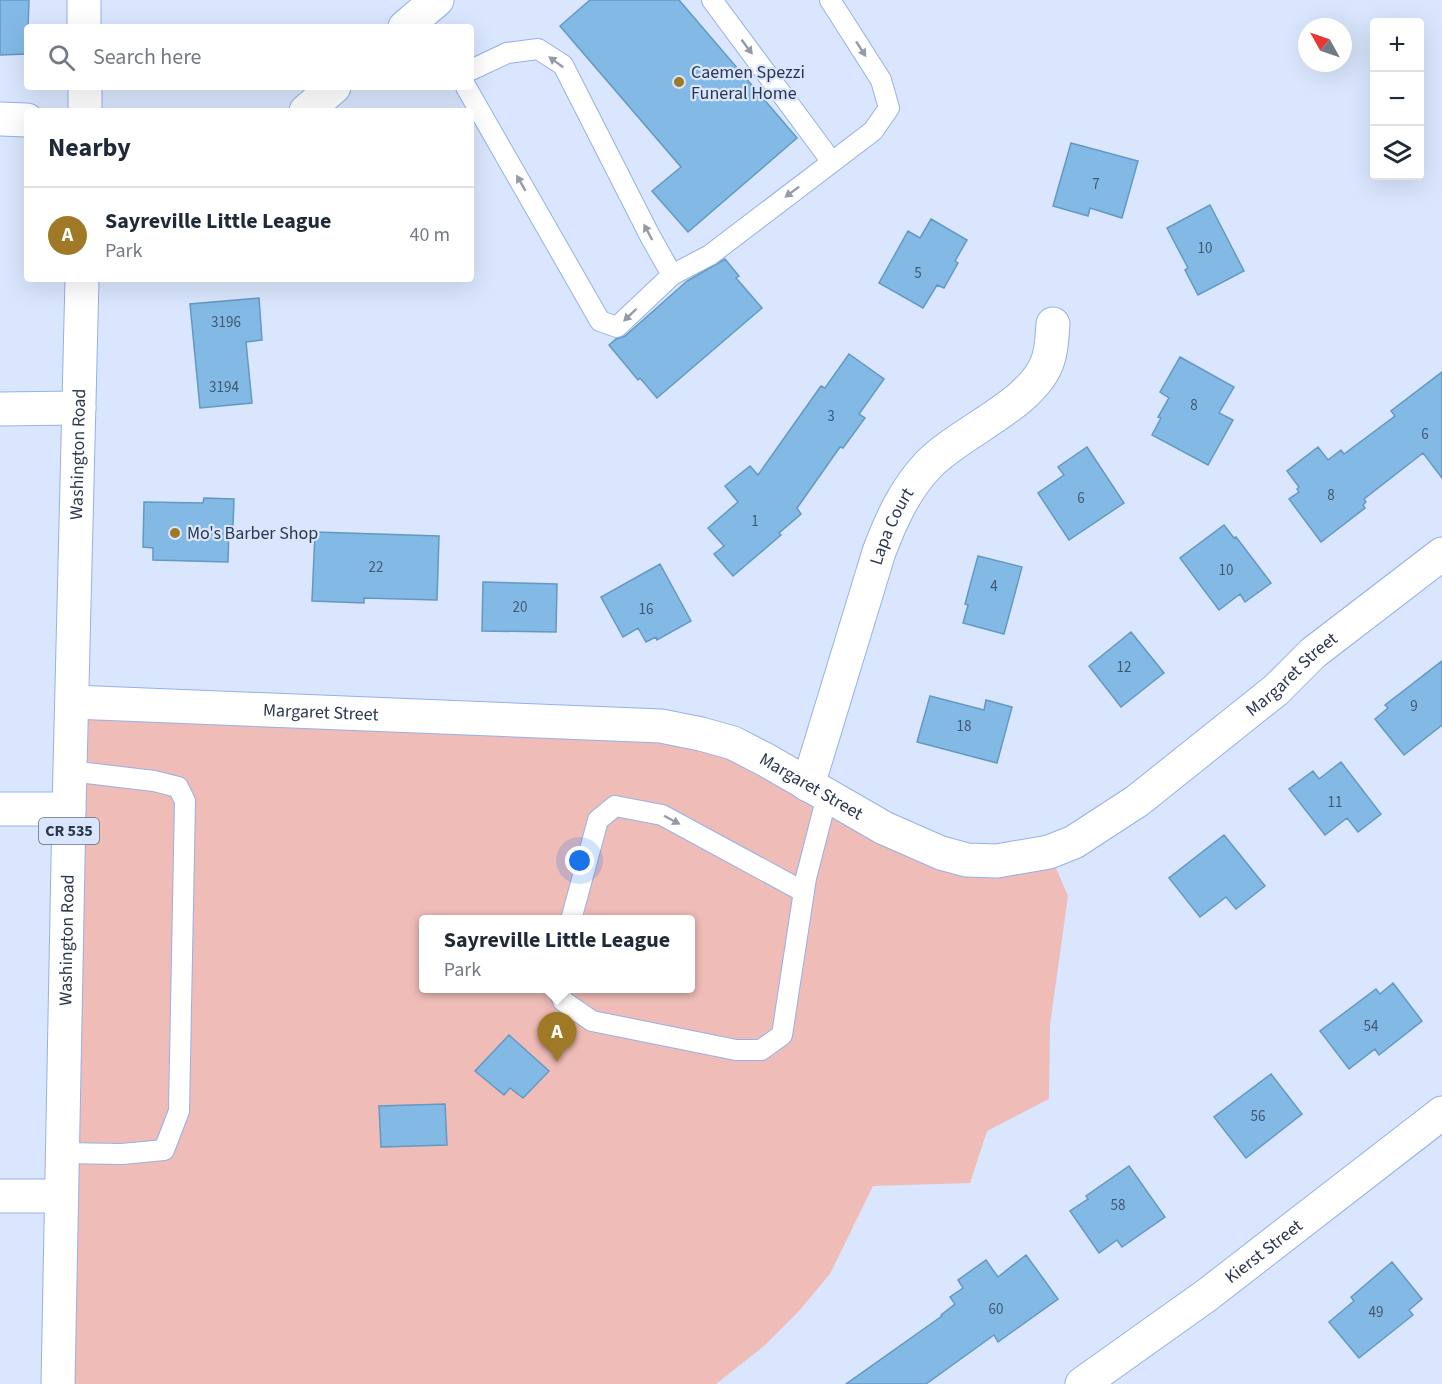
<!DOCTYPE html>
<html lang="en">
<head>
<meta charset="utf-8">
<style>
  body { margin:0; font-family:"Source Sans 3",sans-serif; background:#f2f2f3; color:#1f2937 }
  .controls { position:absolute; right:18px; top:18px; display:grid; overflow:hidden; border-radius:6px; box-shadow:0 6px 24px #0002 }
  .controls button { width:54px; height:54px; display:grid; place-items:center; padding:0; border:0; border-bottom:2px solid #e0e1e3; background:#fff; color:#1f2937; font:30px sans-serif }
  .compass { position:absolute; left:1298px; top:18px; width:54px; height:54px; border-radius:50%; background:#fff; box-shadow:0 6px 24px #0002; rotate:310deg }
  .you { position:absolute; left:580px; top:861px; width:21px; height:21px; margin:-15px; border:4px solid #fff; border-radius:50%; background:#1a73e8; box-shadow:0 0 0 9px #1a73e833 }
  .badge { display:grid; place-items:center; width:39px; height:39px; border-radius:50%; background:#9f7926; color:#fff; font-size:20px; font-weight:700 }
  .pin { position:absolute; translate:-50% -50px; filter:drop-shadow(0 2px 3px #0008) }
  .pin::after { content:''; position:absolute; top:32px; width:21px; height:18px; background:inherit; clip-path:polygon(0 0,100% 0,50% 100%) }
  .popup { position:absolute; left:419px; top:915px; width:276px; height:78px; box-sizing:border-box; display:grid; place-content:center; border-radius:6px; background:#fff; filter:drop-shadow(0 2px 4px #0005); font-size:20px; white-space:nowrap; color:#747a83 }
  .popup b { font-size:22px; color:#1f2937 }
  .popup::after { content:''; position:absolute; left:50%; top:100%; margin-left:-12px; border:12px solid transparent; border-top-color:#fff }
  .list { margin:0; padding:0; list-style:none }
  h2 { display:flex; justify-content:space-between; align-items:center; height:78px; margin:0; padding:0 24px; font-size:26px }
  h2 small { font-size:20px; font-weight:400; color:#747a83 }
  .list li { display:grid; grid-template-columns:39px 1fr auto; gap:18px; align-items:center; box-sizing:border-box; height:96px; padding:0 24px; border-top:2px solid #e0e1e3 }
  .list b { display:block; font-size:22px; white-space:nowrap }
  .list p { margin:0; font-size:20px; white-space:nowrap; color:#747a83 }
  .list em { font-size:20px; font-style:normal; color:#747a83 }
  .icon { flex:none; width:33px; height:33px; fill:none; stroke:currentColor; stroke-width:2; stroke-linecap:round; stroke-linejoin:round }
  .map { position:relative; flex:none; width:1442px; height:1384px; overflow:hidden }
  .search { position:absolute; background:#fff; box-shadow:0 6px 24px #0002; left:24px; top:24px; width:450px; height:66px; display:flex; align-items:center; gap:15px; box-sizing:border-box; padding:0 21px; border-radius:6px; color:#747a83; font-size:22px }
  .panel { position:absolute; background:#fff; box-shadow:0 6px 24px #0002; left:24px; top:108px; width:450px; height:174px; border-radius:6px }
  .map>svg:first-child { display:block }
  .green { fill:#f0bcb8; fill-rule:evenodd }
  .building { fill:#83bae5; stroke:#6398c2; stroke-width:1.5 }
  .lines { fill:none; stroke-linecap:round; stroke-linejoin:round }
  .service-casing { stroke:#94b1e7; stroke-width:22 }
  .minor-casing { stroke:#94b1e7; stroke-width:35 }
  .primary-casing { stroke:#94b1e7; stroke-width:35 }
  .service { stroke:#fff; stroke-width:20 }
  .minor { stroke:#fff; stroke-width:33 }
  .primary { stroke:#fff; stroke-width:33 }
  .oneway { fill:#959ba6 }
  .poi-dot { fill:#9f7926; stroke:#d9e6fd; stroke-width:2 }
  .labels { text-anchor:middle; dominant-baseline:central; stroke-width:4.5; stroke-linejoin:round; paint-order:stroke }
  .number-label { font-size:15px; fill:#415873 }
  .shield { fill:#d9e6fd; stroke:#5f6c82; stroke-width:1.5 }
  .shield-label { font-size:16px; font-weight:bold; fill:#2b374d }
  .poi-label { font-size:18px; fill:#2b374d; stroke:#d9e6fd; text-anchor:start }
  .street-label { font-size:18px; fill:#2b374d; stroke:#d9e6fd }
</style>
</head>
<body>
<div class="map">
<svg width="1442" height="1384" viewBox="0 0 1442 1384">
  <rect width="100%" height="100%" fill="#d9e6fd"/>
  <path class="green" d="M73 702 661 726 916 842 1049 852 1068 896 1050 1025 1049 1099 987 1131 970 1183 873 1186 830 1274 798 1312 764 1346 716 1384H58ZM424 920H690V988H424Z"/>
  <path class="building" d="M0 0H29L27 54 0 55Z
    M590 0H679L797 138 688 232 652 191 681 167 560 26Z
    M1071 143 1138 161 1122 218 1090 208 1088 216 1053 206Z
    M1210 205 1244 271 1198 295 1185 270 1188 268 1167 228Z
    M931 219 967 240 955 261 958 263 944 288 937 285 923 308 879 283 908 231 920 238Z
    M725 259 739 276 736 278 762 308 657 398 640 378 638 380 609 345 616 339 625 336 687 281Z
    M259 298 262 340 246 342 252 403 200 408 190 304Z
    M849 354 884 379 859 414 865 418 843 448 840 447 797 508 801 514 779 533 781 535 733 576 714 554 724 546 708 528 738 502 725 486 750 466 758 475 821 386 825 388Z
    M1180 357 1234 387 1219 413 1233 420 1208 465 1152 435 1161 418 1158 417 1169 398 1160 392Z
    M1442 372V478L1423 453 1364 499 1366 502 1363 505 1365 508 1321 542 1289 499 1299 492 1297 489 1299 487 1287 471 1318 447 1328 460 1341 450 1344 454 1395 416 1391 411Z
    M1087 447 1124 503 1069 540 1038 493 1064 475 1058 467Z
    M204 498 234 499 233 525H229L228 562 153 560V548L143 547 144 502 203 503Z
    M1224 525 1234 538 1236 537 1271 583 1245 602 1240 594 1219 610 1180 558Z
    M315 532 439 536 437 600 364 598V603L312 601Z
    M978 556 1022 567 1004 634 963 623 968 605 965 604Z
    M660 564 691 621 657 640 656 637 646 642 638 628 623 637 601 597Z
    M483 582 557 584 556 632 482 631Z
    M1131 632 1164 673 1121 707 1089 666Z
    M1442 661V725L1404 755 1375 719 1388 708 1385 705Z
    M930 696 984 710 986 700 1012 707 997 763 917 742Z
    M1341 762 1381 814 1358 832 1347 818 1325 835 1289 789 1313 771 1319 779Z
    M1224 835 1265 886 1236 909 1226 897 1200 917 1169 878Z
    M1393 983 1422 1021 1379 1055 1375 1049 1349 1069 1320 1031 1376 989 1380 994Z
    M509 1035 549 1071 523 1098 510 1088 504 1095 475 1071Z
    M1271 1074 1302 1114 1246 1158 1214 1117Z
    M445 1104 447 1145 381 1147 379 1106Z
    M1129 1166 1165 1217 1122 1247 1117 1240 1099 1253 1070 1211 1088 1199 1086 1196Z
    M1026 1255 1058 1299 998 1342 994 1335 926 1384H846L942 1316 941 1315 955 1304 950 1297 963 1288 958 1280 986 1260 998 1277Z
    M1392 1262 1422 1299 1409 1310 1413 1315 1359 1358 1329 1322 1354 1301 1351 1297Z"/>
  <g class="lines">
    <defs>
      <path id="service" d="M712 0 832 162
        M471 70 507 53 538 49 563 65 650 236 672 275 710 255 873 131 889 108 881 80 830 0
        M466 87 600 321 617 327 672 275
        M571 920 598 820 615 806 662 815 804 892
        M559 988 563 1001 592 1021 736 1050H761L782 1035 806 878 827 796
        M62 1153 122 1154 164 1150 179 1111 185 801 178 787 154 781 70 771"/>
      <g id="minor">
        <path d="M405 27 437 0"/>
        <path d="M306 111 334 87"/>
        <path d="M0 119 27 120"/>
        <path d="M0 409 79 408"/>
        <path id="s1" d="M73 702 661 726 701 734 733 743 766 760 884 828 941 853 967 860 997 861 1049 852 1074 842 1137 801 1276 690 1313 653 1442 554"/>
        <path id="s2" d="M808 785 879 552C891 520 905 489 929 464 961 431 1034 404 1048 360 1052 349 1052 335 1053 324"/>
        <path d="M0 809H69"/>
        <path d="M0 1196H61"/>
        <path id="s3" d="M1082 1384 1207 1295 1442 1113"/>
      </g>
      <g id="primary">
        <path d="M84 0V27"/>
        <path d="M85 87V111"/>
        <path id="s4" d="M58 1384 69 809 82 279"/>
      </g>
    </defs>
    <use href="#service" class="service-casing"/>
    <use href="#minor" class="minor-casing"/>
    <use href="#primary" class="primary-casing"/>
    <use href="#service" class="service"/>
    <use href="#minor" class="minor"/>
    <use href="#primary" class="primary"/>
  </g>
  <defs><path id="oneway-solid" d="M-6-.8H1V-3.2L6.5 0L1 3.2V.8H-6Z" transform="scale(1.5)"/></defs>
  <g class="oneway">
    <use href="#oneway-solid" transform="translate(747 47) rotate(53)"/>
    <use href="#oneway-solid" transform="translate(861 49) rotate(57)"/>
    <use href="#oneway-solid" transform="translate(556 62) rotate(-144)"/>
    <use href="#oneway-solid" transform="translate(521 183) rotate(-120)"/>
    <use href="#oneway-solid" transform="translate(792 192) rotate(143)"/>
    <use href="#oneway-solid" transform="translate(648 232) rotate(-118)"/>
    <use href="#oneway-solid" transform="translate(630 315) rotate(136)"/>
    <use href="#oneway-solid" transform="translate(672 820) rotate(28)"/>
  </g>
  <g class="poi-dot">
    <circle cx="679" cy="82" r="6"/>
    <circle cx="175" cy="533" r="6"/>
  </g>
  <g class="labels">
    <g class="number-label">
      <text x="1096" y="184">7</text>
      <text x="1205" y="248">10</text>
      <text x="918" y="273">5</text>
      <text x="226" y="322">3196</text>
      <text x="224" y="387">3194</text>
      <text x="1194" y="405">8</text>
      <text x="831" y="416">3</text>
      <text x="1425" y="434">6</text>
      <text x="1331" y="495">8</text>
      <text x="1081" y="498">6</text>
      <text x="755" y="521">1</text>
      <text x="376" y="567">22</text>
      <text x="1226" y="570">10</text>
      <text x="994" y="586">4</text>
      <text x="520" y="607">20</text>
      <text x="646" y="609">16</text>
      <text x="1124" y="667">12</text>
      <text x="1414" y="706">9</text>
      <text x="964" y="726">18</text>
      <text x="1335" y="802">11</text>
      <text x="1371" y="1026">54</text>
      <text x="1258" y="1116">56</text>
      <text x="1118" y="1205">58</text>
      <text x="996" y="1309">60</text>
      <text x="1376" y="1312">49</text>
    </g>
    <rect class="shield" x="39" y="818" width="60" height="26" rx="4.5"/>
    <g class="shield-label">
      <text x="69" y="831">CR 535</text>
    </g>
    <g class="poi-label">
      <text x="691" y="72">Caemen Spezzi<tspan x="691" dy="21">Funeral Home</tspan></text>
      <text x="187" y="533">Mo's Barber Shop</text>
    </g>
    <g class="street-label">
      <text stroke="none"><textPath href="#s4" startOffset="930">Washington Road</textPath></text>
      <text stroke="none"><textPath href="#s2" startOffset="272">Lapa Court</textPath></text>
      <text stroke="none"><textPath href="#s1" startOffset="1310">Margaret Street</textPath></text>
      <text stroke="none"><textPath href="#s1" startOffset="248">Margaret Street</textPath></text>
      <text stroke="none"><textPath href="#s1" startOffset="752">Margaret Street</textPath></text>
      <text stroke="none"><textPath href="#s4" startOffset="444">Washington Road</textPath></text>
      <text stroke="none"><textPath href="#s3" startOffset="225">Kierst Street</textPath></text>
    </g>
  </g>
</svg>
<div class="controls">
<button>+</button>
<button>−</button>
<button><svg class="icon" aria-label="layers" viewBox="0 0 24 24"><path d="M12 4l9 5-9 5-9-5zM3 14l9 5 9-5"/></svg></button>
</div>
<svg class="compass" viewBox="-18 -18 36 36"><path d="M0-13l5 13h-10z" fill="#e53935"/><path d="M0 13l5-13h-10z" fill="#747a83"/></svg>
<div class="you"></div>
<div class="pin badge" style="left:557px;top:1062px">A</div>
<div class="popup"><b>Sayreville Little League</b>Park</div>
<div class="search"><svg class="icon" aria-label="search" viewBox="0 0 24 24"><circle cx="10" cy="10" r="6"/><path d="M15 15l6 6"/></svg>Search here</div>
<section class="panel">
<h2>Nearby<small></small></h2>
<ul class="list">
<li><span class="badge">A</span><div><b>Sayreville Little League</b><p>Park</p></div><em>40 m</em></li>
</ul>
</section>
</div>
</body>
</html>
